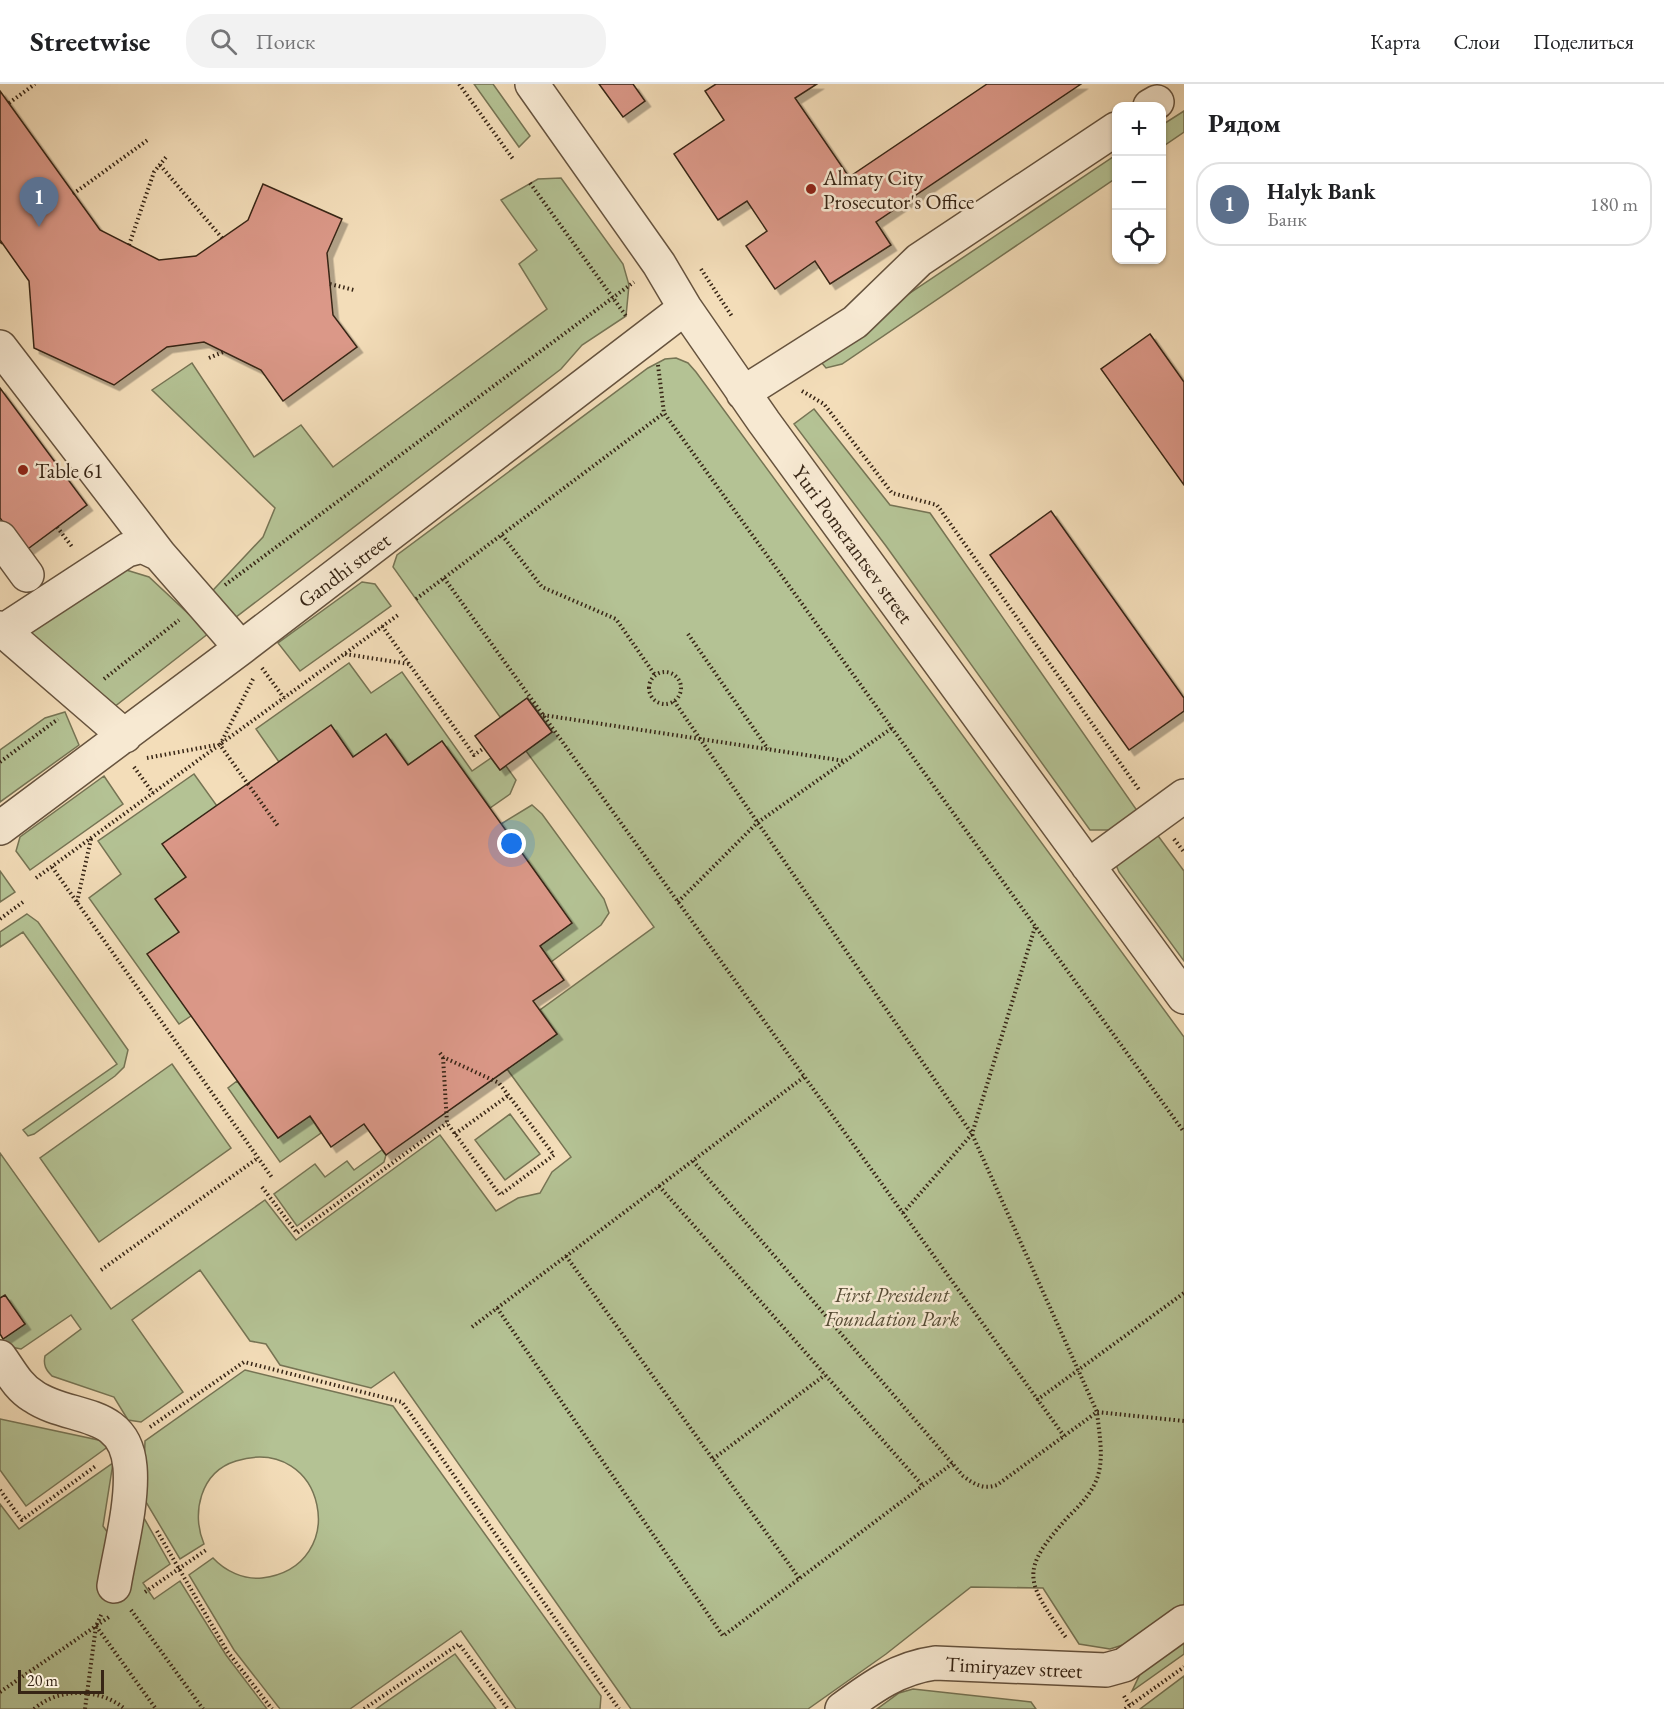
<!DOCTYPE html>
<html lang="ru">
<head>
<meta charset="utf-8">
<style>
  body { margin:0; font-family:"EB Garamond",serif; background:#f2f2f2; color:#202124 }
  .controls { position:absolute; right:18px; top:18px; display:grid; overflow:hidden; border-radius:12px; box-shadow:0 2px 4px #0004 }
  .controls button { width:54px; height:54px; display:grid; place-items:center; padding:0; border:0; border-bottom:2px solid #e0e0e0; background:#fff; color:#202124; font:30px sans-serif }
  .scale { position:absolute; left:18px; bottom:15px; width:86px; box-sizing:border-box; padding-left:6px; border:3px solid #372515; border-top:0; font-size:16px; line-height:21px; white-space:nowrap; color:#372515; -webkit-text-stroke:4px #f7e9d2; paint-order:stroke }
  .you { position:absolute; left:512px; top:760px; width:21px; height:21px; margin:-15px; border:4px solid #fff; border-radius:50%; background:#1a73e8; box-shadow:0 0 0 9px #1a73e833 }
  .badge { display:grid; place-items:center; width:39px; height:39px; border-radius:50%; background:#8f2418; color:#fff; font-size:20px; font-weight:700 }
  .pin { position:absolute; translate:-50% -50px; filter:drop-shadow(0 2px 3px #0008) }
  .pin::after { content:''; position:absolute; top:32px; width:21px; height:18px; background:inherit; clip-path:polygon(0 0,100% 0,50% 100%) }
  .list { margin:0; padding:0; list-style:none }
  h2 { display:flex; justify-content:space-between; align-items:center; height:78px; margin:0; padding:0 24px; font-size:26px }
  h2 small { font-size:20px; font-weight:400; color:#757577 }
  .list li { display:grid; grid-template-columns:39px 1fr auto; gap:18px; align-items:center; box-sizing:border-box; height:84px; margin:0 12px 12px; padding:0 12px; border:2px solid #e0e0e0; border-radius:24px }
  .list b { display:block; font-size:22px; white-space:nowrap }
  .list p { margin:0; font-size:20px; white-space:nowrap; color:#757577 }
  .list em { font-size:20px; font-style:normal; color:#757577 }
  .icon { flex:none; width:33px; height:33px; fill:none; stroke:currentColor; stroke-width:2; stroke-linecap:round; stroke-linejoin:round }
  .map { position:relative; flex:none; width:1184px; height:1625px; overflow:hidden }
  header { display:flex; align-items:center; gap:36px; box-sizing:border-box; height:84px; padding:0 30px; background:#fff; border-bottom:2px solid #e0e0e0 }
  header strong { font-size:28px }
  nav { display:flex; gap:33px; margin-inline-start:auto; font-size:21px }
  .search { width:420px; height:54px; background:#f2f2f2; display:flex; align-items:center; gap:15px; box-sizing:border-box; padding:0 21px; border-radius:24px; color:#757577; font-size:22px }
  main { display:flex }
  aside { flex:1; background:#fff }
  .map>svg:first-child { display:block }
  .green { fill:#b4c294; stroke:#767454; stroke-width:1.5 }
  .building { fill:#db9888; stroke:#372515; stroke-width:1.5; filter:url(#shadow) }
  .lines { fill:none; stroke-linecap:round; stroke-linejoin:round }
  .minor-casing { stroke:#66533e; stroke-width:36 }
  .path { stroke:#372515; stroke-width:4; stroke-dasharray:1.5 3; stroke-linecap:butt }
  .minor { stroke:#f7e9d2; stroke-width:33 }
  .poi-dot { fill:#8f2418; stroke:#f7e9d2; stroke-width:2 }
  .labels { text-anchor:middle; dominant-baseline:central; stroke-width:5; stroke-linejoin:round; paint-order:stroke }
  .poi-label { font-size:21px; fill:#372515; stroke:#f7e9d2; text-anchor:start }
  .street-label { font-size:21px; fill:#372515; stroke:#f7e9d2 }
  .park-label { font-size:21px; font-style:italic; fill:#564c35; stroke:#f7e9d2 }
</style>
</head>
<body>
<header>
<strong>Streetwise</strong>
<div class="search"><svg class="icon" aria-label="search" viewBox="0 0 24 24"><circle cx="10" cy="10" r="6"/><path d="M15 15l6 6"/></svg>Поиск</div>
<nav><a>Карта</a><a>Слои</a><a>Поделиться</a></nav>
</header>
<main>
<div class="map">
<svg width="1184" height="1625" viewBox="0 0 1184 1625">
  <defs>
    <filter id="shadow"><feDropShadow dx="5.5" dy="5.5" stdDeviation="0" flood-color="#0004"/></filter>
  </defs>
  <rect width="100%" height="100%" fill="#f3ddb9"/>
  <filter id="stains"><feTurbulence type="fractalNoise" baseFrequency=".00333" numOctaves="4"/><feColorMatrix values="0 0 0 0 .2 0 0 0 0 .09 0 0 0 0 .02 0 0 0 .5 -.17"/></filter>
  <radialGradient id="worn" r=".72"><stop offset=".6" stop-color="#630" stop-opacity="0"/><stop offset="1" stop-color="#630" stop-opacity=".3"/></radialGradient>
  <path class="green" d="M474 0H493L530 52 519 63Z
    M1184 27V48L1162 63V41Z
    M1116 71V94L842 280 826 284 816 272Z
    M561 94 623 180 629 201 626 232 582 261 561 285 223 543 201 519 263 453 275 424 152 306 192 279 254 373 301 341 333 383 547 225 519 180 537 166 501 116 538 95Z
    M676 274 688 279 696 288 1184 953V1521L1126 1560 1110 1565 1079 1560 1043 1504 971 1503 886 1570 808 1625H631L394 1288 371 1304 280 1281 266 1260 250 1257 200 1186 132 1236 183 1308 141 1338 128 1336 114 1313 52 1292C46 1286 43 1281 45 1272L81 1245 71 1231 21 1265 11 1263 3 1255 25 1240 0 1214V1069L111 1225 265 1116 296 1156 440 1051 496 1127 518 1114 540 1109 552 1088 571 1073 507 985 557 950 540 926 654 843 526 667 552 648 528 614 500 633 393 483 397 471 648 284 665 275Z
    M814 325 890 421 930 429 1138 728 1112 746H1090L886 462 794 340Z
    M123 485 149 493 209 549 114 623 25 549Z
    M362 498 375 500 391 522 300 587 278 559Z
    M349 579 371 609 402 588 472 687 491 674 500 686 506 682 516 696 510 710 490 724 442 657 408 681 386 650 353 673 279 678 256 645Z
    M65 628 79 661 0 718V666L45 634Z
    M194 690 217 722 163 760 186 793 156 815 179 848 191 932 179 940 89 814 121 790 98 757Z
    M104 692 123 720 30 786 16 767 20 753Z
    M532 721 542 730 604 815 609 829 601 841 551 878 540 862 571 839 501 740Z
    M1153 745 1184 787V877L1119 788 1116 781Z
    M0 787 15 808 0 818Z
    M27 830 38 838 128 966 124 983 115 992 34 1050 28 1052 23 1046 117 980 23 848 0 863V848Z
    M172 980 231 1064 99 1158 40 1074Z
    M237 997 278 1054 310 1032 321 1049 280 1078 228 1004Z
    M510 1030 540 1070 505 1096 475 1056Z
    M382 1066 386 1071 384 1078 297 1142 274 1110 315 1080 325 1093 347 1077 354 1086Z
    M245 1286 393 1322 601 1612 600 1625H516L461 1547 350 1625H280L234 1566 189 1491 213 1474C225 1487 244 1496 262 1494 353 1483 326 1349 236 1377 200 1388 191 1430 204 1460L180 1475 143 1413 145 1357Z
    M0 1335 103 1357 109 1362 26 1422 0 1386Z
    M113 1379 103 1442 134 1486 140 1427 170 1480 143 1499 154 1515 180 1497 226 1571 267 1625H0V1420L19 1445Z
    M1184 1554V1570L1132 1607 1142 1586Z
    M455 1570 496 1625H376Z
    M1184 1592V1625H1140Z
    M913 1605 1031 1618 1036 1625H877L899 1609Z"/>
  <path class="building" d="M599 0H633L645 17 623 33Z
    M716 0H817L795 14 849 93 987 0H1081L876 138 891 161 830 200 815 177 775 205 746 162 767 147 747 117 718 136 674 70 724 36 705 7Z
    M0 7 100 146 159 176 196 172 248 136 263 100 342 135 327 169 333 231 357 263 283 317 261 286 204 258 167 263 114 301 34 264 29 197 0 156Z
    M1150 250 1184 298V401L1101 285Z
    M0 304 87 421 25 467 0 434Z
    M1051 427 1184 614V627L1129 666 990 471Z
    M527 614 552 648 500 686 475 652Z
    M331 641 353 673 386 650 408 681 442 657 572 839 540 862 564 896 533 917 557 950 386 1071 364 1040 331 1063 310 1032 278 1054 147 870 179 848 155 815 186 793 162 760Z
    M5 1211 25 1240 3 1255 0 1250V1214Z"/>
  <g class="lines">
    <defs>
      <path id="minor" d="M532 0 659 180 685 224 764 338 1184 913
        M1150 22 1157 18
        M0 263 159 470
        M743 309 855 238 919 176 1116 45
        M0 454 27 491
        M0 544 125 652
        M3 547 127 466 142 462 159 470 241 564
        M0 744 241 564 685 224
        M1088 782 1184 712
        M0 1273C10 1287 18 1303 33 1312 69 1337 125 1323 130 1383 133 1419 120 1466 114 1502
        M842 1625C872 1603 898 1584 935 1579L1106 1586 1124 1581 1184 1538"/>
    </defs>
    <use href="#minor" class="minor-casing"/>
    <path class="path" d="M459 0 513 75
      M9 19 35 0
      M160 81 222 154
      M530 99 626 232
      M73 110 149 55
      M0 159 1 158
      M129 161 154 88 167 72
      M701 185 733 234
      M330 200 354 206
      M209 274 223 268
      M658 281 664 329 1184 1048
      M802 307 824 320 892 409 937 421 1140 707
      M57 443 73 464
      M502 451 542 503 616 535 655 591
      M444 494 1064 1352
      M225 501 634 198
      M416 515 664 329
      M382 542 474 671 484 664
      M688 550 768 665
      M345 570 409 580
      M262 584 284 614
      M649 604a16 16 0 1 1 32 0a16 16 0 1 1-32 0Z
      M104 595 179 536
      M253 595 220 661 278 742
      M674 617 972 1050 1097 1328C1099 1349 1105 1376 1096 1397 1090 1411 1079 1422 1068 1433 1018 1488 1026 1497 1067 1555
      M543 631 845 677
      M147 674 216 661
      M0 678 58 635
      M134 683 153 709
      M1174 755 1184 768
      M52 783 273 1095
      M36 794 398 531
      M77 818 91 755
      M678 818 757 739 892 644
      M0 835 23 818
      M440 969 443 973 499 999 554 1071 500 1111 447 1039 443 973
      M455 1050 509 1011
      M693 1077 963 1392C974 1400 983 1406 997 1401L1097 1328 1184 1337
      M659 1102 923 1402
      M262 1103 297 1149 447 1039
      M903 1129 972 1050 1035 843
      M566 1172 799 1494
      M101 1186 258 1074
      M497 1224 723 1552 953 1379
      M472 1243 804 993
      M1037 1316 1184 1209
      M150 1343 244 1278 402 1318 619 1625
      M713 1375 825 1291
      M0 1406 22 1436 97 1381
      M157 1447 227 1567 272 1625
      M145 1508 206 1466
      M131 1526 203 1625
      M96 1542 156 1625
      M0 1608 109 1533
      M1124 1612 1130 1622
      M34 1625C59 1603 100 1604 125 1625
      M85 1625 96 1542 102 1529
      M364 1625 459 1560 508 1625
      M1125 1625 1184 1583"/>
    <use href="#minor" class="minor"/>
  </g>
  <g class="poi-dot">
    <circle cx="811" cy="105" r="6"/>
    <circle cx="23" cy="386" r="6"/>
  </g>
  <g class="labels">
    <g class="poi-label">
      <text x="823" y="93">Almaty City<tspan x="823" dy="24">Prosecutor's Office</tspan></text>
      <text x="35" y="386">Table 61</text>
    </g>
    <g class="street-label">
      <text transform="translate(853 460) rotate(54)">Yuri Pomerantsev street</text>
      <text transform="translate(344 486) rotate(-37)">Gandhi street</text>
      <text transform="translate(1014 1583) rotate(3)">Timiryazev street</text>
    </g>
    <g class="park-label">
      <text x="892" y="1210">First President<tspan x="892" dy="24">Foundation Park</tspan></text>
    </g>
  </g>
  <rect width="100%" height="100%" filter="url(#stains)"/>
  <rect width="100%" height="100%" fill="url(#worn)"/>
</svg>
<div class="controls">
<button>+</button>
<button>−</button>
<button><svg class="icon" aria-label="locate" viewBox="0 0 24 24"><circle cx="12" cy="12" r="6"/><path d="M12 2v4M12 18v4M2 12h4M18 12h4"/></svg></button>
</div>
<div class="scale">20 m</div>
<div class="you"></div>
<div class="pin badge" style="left:39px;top:143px;background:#5c6f8a">1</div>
</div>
<aside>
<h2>Рядом<small></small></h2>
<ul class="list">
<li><span class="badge" style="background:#5c6f8a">1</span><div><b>Halyk Bank</b><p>Банк</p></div><em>180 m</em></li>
</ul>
</aside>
</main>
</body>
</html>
